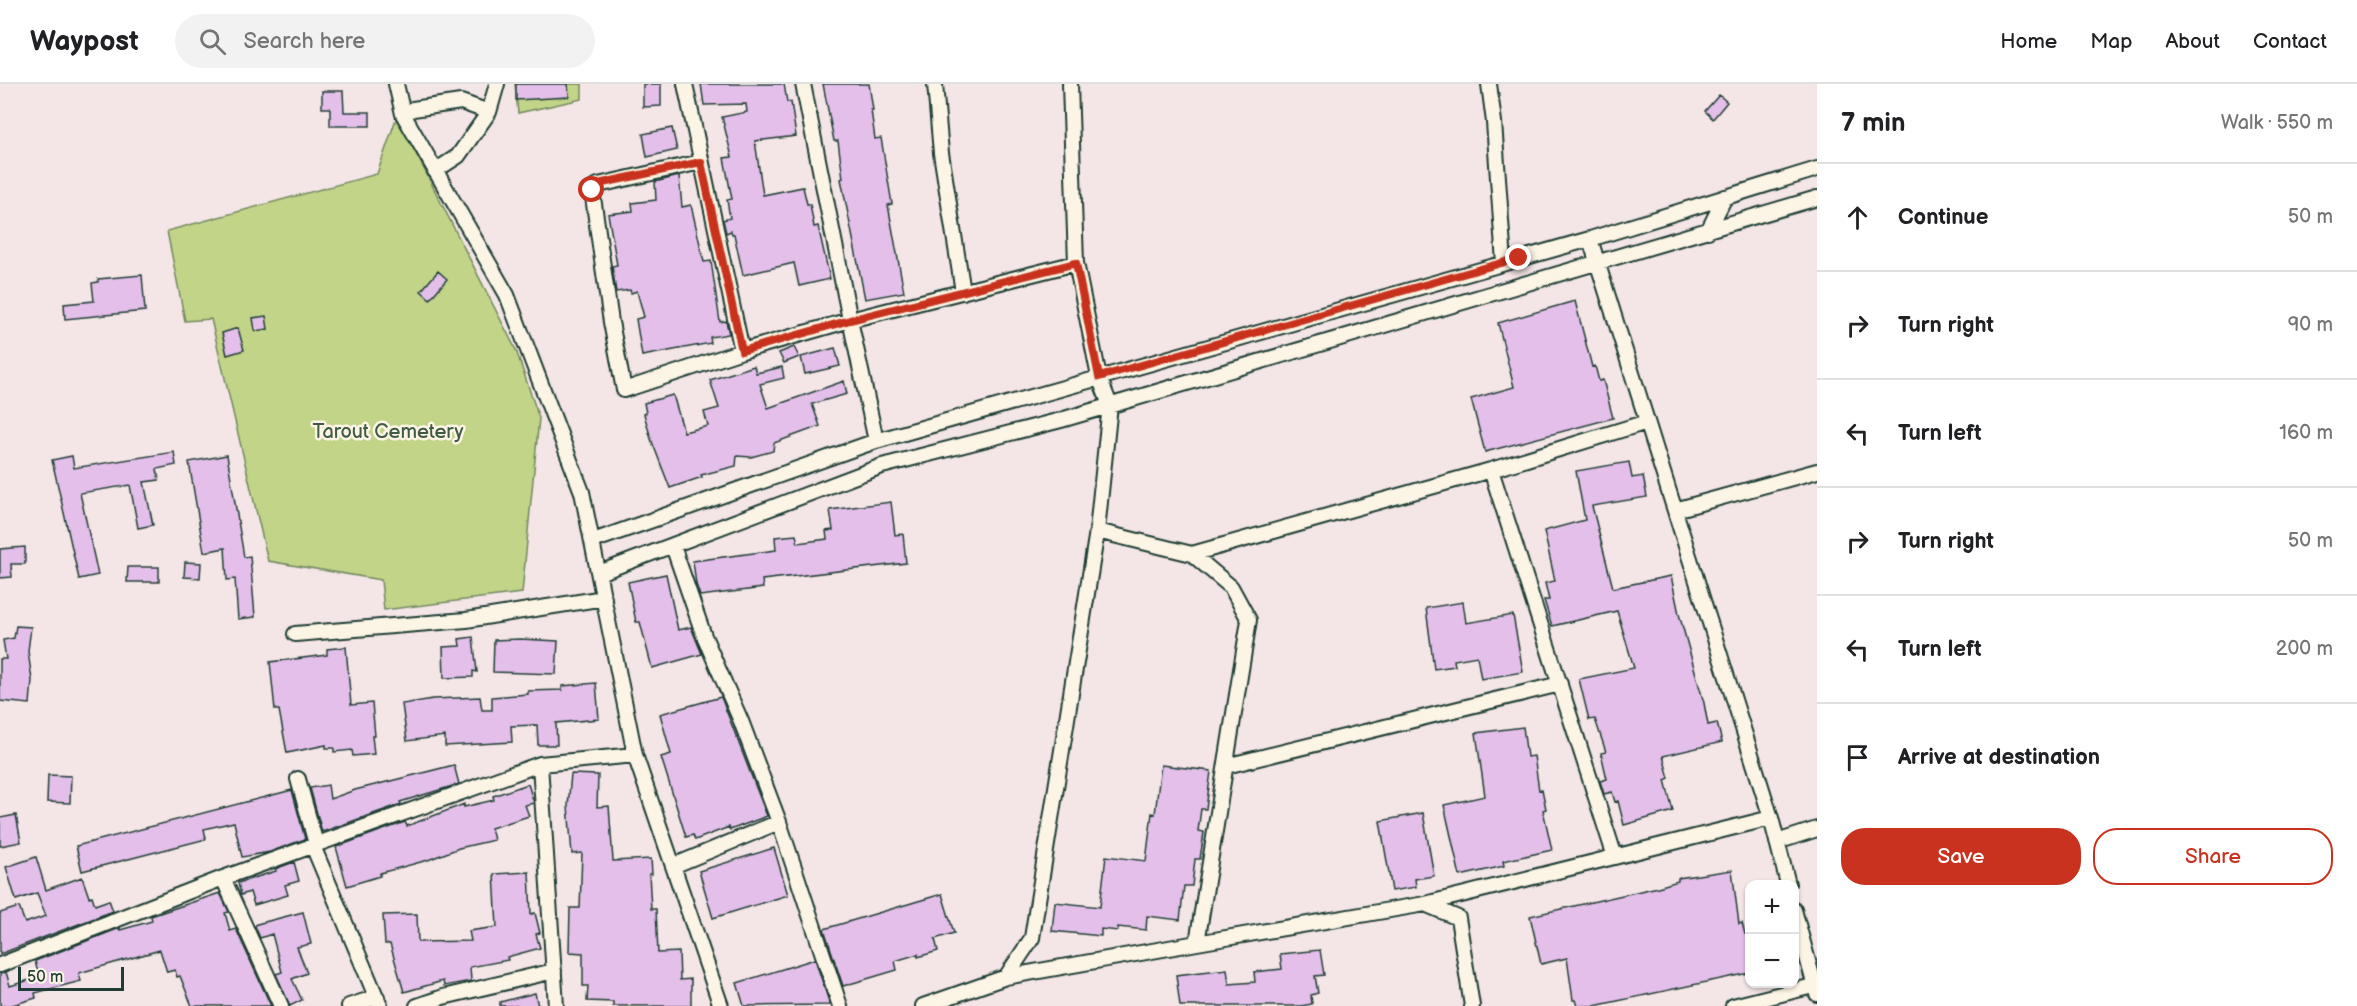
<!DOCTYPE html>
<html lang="en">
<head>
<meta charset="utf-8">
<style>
  body { margin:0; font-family:"Balsamiq Sans",sans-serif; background:#f2f2f2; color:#202124 }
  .controls { position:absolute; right:18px; bottom:18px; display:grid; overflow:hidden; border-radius:12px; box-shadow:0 2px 4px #0004 }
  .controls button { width:54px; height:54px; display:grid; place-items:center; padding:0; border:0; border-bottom:2px solid #e0e0e0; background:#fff; color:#202124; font:30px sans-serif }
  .scale { position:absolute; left:18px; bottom:15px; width:106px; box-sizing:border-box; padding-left:6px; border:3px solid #1f3d34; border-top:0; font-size:16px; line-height:21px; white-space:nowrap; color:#1f3d34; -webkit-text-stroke:4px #fcf5e5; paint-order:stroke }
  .stop { position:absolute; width:18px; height:18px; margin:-14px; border:4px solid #c8321e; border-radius:50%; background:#fff }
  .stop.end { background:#c8321e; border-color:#fff; box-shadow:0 2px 6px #0008 }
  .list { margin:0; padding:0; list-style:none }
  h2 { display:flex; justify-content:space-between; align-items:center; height:78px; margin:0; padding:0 24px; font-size:26px }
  h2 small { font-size:20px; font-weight:400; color:#757577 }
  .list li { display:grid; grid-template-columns:39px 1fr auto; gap:18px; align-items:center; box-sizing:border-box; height:108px; padding:0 24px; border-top:2px solid #e0e0e0 }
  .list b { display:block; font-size:22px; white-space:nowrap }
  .list em { font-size:20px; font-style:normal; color:#757577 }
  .actions { display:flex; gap:12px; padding:18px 24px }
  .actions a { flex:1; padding:14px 0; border:2px solid #c8321e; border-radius:24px; text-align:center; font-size:21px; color:#c8321e }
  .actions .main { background:#c8321e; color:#fff }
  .icon { flex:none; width:33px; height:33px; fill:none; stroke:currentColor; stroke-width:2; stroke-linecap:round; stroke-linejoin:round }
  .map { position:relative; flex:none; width:1817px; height:922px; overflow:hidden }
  header { display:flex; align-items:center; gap:36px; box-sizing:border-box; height:84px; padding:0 30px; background:#fff; border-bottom:2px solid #e0e0e0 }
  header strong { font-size:28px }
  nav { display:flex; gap:33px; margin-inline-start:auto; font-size:21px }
  .search { width:420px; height:54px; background:#f2f2f2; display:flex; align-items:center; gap:15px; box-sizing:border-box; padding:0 21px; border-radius:33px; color:#757577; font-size:22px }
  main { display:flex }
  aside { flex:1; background:#fff }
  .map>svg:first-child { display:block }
  .green { fill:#c2d488; stroke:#70885e; stroke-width:1.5 }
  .building { fill:#e3bfea; stroke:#1f3d34; stroke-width:1.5 }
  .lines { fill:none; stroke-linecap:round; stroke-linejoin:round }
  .minor-casing { stroke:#1f3d34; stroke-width:18 }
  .minor { stroke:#fcf5e5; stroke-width:14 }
  .route { stroke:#c8321e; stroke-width:8 }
  .labels { text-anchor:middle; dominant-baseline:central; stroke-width:5; stroke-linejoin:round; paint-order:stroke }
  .park-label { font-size:20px; fill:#405b45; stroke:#fcf5e5 }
</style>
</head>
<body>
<header>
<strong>Waypost</strong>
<div class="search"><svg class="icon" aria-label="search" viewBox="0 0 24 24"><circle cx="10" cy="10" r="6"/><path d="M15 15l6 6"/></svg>Search here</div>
<nav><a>Home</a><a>Map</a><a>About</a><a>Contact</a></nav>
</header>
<main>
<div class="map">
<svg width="1817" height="922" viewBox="0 0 1817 922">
  <rect width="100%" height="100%" fill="#f4e5e6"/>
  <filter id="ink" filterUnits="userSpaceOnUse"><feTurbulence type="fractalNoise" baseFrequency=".0167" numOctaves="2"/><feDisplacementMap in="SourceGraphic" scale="12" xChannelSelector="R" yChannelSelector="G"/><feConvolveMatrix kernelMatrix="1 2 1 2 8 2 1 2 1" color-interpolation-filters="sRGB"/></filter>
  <g filter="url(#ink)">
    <path class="green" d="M515 0H582V15L518 29Z
      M397 32 516 266 539 334 522 509 384 526 381 496 268 477 211 235 185 237 167 147 377 90Z"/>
    <path class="building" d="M516 0H568L569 13 516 16Z
      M643 0H661V22L643 23Z
      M701 0H784L787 18H791L796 52 755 57 763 111 803 103 807 120H810L814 143 818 142 830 195 799 202 794 179 743 191 734 150H732L731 147 726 149 723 136 730 134 727 116 732 115 724 74 732 73 722 33 747 28 746 20 704 21Z
      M823 0H869L873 26H871L875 55 881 54 892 120 888 121 904 208 865 215 841 95 843 94 838 57H834Z
      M322 7H343L344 28H370V42H330V24H322Z
      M1719 11 1727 18 1713 35 1705 27Z
      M672 44 677 66 647 73 643 50Z
      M679 92 682 123 691 121 704 178 711 177 720 238 726 237 729 250 710 253 711 259 642 272 636 235 644 233 637 207 631 209 630 206 616 208 612 182 617 181 608 130 633 127 632 119 656 116 655 98Z
      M438 187 447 195 430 215 421 207Z
      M142 191 145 227 65 235 64 220 94 217 92 199 98 198V195Z
      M1575 217 1592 283 1595 282 1599 297 1603 296 1613 334 1485 368 1471 315 1514 303 1498 239Z
      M266 232 268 245 255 247 253 234Z
      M238 244 244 266 227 271 222 249Z
      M794 263 799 273 784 279 779 269Z
      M835 264 840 282 805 290 801 273Z
      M754 282 756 289 782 283 784 294 760 300 768 324 844 297 847 310 812 320 820 342 774 359 773 367 751 373 737 372 736 382 701 391 702 393 670 404 651 355 644 330 646 329 644 319 673 311 684 348 708 342 704 328 719 324 710 296Z
      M174 368 176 381 157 385 159 396 144 398 153 441 138 444 130 401 80 409 98 491 79 495 52 376 72 372 74 384Z
      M227 371 244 473 250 472 255 533 238 535 235 495 227 496 225 464 204 468 189 378Z
      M1629 378 1632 394 1643 392 1647 413 1592 422 1613 504 1671 492 1679 530 1704 619 1708 641 1717 639 1722 658 1663 672 1669 694 1665 696 1673 727 1624 741 1618 717 1615 718 1612 708 1604 710 1600 697 1607 695 1601 669 1606 668 1595 635 1589 636 1579 595 1634 584 1617 527 1552 542 1544 516H1549L1545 499 1555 497 1544 447 1585 436 1576 387Z
      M891 418 895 451 903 450 906 479 762 496 763 504 700 512 696 500 693 477 776 466 775 453 796 451 798 459 827 455 826 447 833 446 830 426Z
      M25 463V480H11L12 493 0 494V465Z
      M185 478 201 479 200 494 184 493Z
      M128 483H159V498H127Z
      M666 490 678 546 691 543 702 570 652 584 640 538H636L628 498Z
      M1463 518 1466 539 1513 531 1523 588 1481 595 1477 572 1454 576 1455 582 1434 585 1426 524Z
      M16 542 31 543 28 567 32 596 30 620 0 617V575H6L3 556 14 554Z
      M473 553 477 588 473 587V593L444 594 443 563 460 562 459 555Z
      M520 555 558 557 556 590 493 588 494 556Z
      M346 563 351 621 372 619 375 652H372L374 670 353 672 352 666 334 668V664H326V661L287 669 279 626H275L270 578 327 571V565Z
      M596 599 599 635 556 639 557 661H538L537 641 511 642 512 658 445 662V652L407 657 402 620 433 615 480 613 482 626H492V613L528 610V607L562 606V602Z
      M721 613 767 732 730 746 729 743 695 756 693 751 686 753 661 673 671 670 660 630Z
      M1523 643 1527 673 1534 672 1539 706 1542 705 1546 725 1543 726 1552 766 1503 777 1504 782 1460 792 1444 721 1485 712 1476 649Z
      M454 681 459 700 400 718 401 720 322 748 310 704 328 701 330 715 355 706Z
      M1161 681 1211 687 1206 725H1201L1198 747 1204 748 1200 775H1195L1192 802H1184L1180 836 1147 832 1146 846 1118 843V847L1101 845V852L1052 847 1055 818 1100 823 1106 772 1146 777 1152 729 1155 730Z
      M571 690 598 691 597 723 609 722 613 777 651 775 652 790H649L651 825H656L658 869 679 868 680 896 691 895V922H613V918L587 917 588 902H583V869L569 868 570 824H580L582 769 572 770 568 722Z
      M48 691 71 692 70 719 47 718Z
      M528 700 534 719 525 721 529 732 491 744 494 756 459 764 428 776 380 789V792L347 802 336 763 405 738 407 742 464 720V723L494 716 493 712Z
      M292 706 305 755 270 768 242 773 234 738 204 745 206 755 82 787 76 762Z
      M1423 729 1434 792 1415 795 1416 803 1392 807 1380 737Z
      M16 731 21 758 0 762V734Z
      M774 764 788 811 713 834 699 787Z
      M36 773 46 806 82 793 89 813 92 812 95 821 109 816 113 827 0 870V829L19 823 25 839 46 832 37 809 16 816 6 783Z
      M294 778 299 797 285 801 288 811 254 821 250 808 241 811 238 799 276 787 275 785Z
      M1732 786 1739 840 1742 839 1745 850 1749 849V889L1594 922H1577L1575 916H1573L1567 874 1541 880 1530 832 1658 803 1678 797V794Z
      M529 788 531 830 535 829 540 849 536 850 540 864 507 873 508 876 470 883 471 897 444 902 443 897 404 908 390 860H385L383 831 417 830 418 858 471 857 469 847 497 843 494 790Z
      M220 809 229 828 225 829 230 847 236 845 271 922H192L180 892 177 893 175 886 167 888 160 866 79 889 81 897 35 909 36 914 9 922H0V890L6 888 10 902 39 893 35 877 120 844V846L152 837 151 832Z
      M942 810 954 849 935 855 938 867 918 873V870L895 877 897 886 843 902 824 845Z
      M303 828 311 860 297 863 307 889 292 895 302 916 290 922 276 890 282 888 272 850 260 854 255 842 257 840Z
      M1320 866 1324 891 1315 892 1318 909 1311 911 1312 920 1301 922H1180L1176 891 1227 885 1229 900 1255 898 1254 888 1282 885 1280 870Z
      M815 875 830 921 744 922 737 899Z
      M535 909 538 922H500V918Z"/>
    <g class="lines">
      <defs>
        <path id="minor" d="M396 0 403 30 507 211 582 408 635 671 721 922
          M685 0 742 267
          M935 0 941 69 963 208
          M1489 0 1494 38 1504 179
          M403 30 413 25 461 18 489 28
          M701 78 598 101 592 106 611 238 624 306 742 267 850 236 803 0
          M435 87 458 72 489 28 497 0
          M1708 147 1725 113
          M1590 155 1771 734 1788 800
          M876 357 850 236 1076 179
          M1491 386 1615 773
          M1675 426 1817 387
          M593 457 876 357 1590 155 1817 85
          M673 462 704 552 741 637 779 738 840 922
          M1192 470 1491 386 1647 338
          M599 489 882 382 1061 336 1817 114
          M295 550 466 536 604 514
          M540 680 556 922
          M1226 682 1560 600
          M298 695 316 760
          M1777 758 1817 745
          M313 762 380 922
          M673 782 779 738
          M223 794 281 922
          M1425 820 1771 734
          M1794 826 1817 910
          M1197 859 1425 820 1458 834 1472 922
          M0 881 223 794 540 680 635 671
          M1006 893 1197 859 1249 536 1231 503 1192 470 1097 447
          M349 922 377 913
          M417 922 443 913 554 887
          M923 922 1006 893 1032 854 1097 447 1110 321 1099 293 1076 179 1070 0
          M1733 922 1817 901"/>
      </defs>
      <use href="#minor" class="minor-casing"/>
      <use href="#minor" class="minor"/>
    </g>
  </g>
  <g class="lines" filter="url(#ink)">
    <path class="route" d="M592 106 598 100 701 78 742 267 850 236 1076 179 1099 293 1519 174"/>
  </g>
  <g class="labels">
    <g class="park-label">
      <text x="388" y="348">Tarout Cemetery</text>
    </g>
  </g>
</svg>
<div class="controls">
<button>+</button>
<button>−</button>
</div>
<div class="scale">50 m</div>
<div class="stop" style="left:592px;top:106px"></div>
<div class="stop end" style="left:1519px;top:174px"></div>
</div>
<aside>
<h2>7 min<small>Walk · 550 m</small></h2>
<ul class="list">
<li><svg class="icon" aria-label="ahead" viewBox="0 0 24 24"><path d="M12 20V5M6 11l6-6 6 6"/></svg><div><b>Continue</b></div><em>50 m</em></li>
<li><svg class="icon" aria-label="right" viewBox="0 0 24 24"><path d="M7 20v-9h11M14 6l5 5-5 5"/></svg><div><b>Turn right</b></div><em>90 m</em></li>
<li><svg class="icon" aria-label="left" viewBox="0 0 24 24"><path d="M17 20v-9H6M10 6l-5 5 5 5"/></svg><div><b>Turn left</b></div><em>160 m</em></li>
<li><svg class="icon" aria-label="right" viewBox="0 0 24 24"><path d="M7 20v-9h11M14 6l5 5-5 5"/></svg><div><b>Turn right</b></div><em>50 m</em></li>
<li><svg class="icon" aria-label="left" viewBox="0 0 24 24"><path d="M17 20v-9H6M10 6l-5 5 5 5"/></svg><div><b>Turn left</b></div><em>200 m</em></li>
<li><svg class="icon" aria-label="arrive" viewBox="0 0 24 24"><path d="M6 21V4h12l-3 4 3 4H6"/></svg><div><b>Arrive at destination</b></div></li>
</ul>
<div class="actions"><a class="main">Save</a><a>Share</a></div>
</aside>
</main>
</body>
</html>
